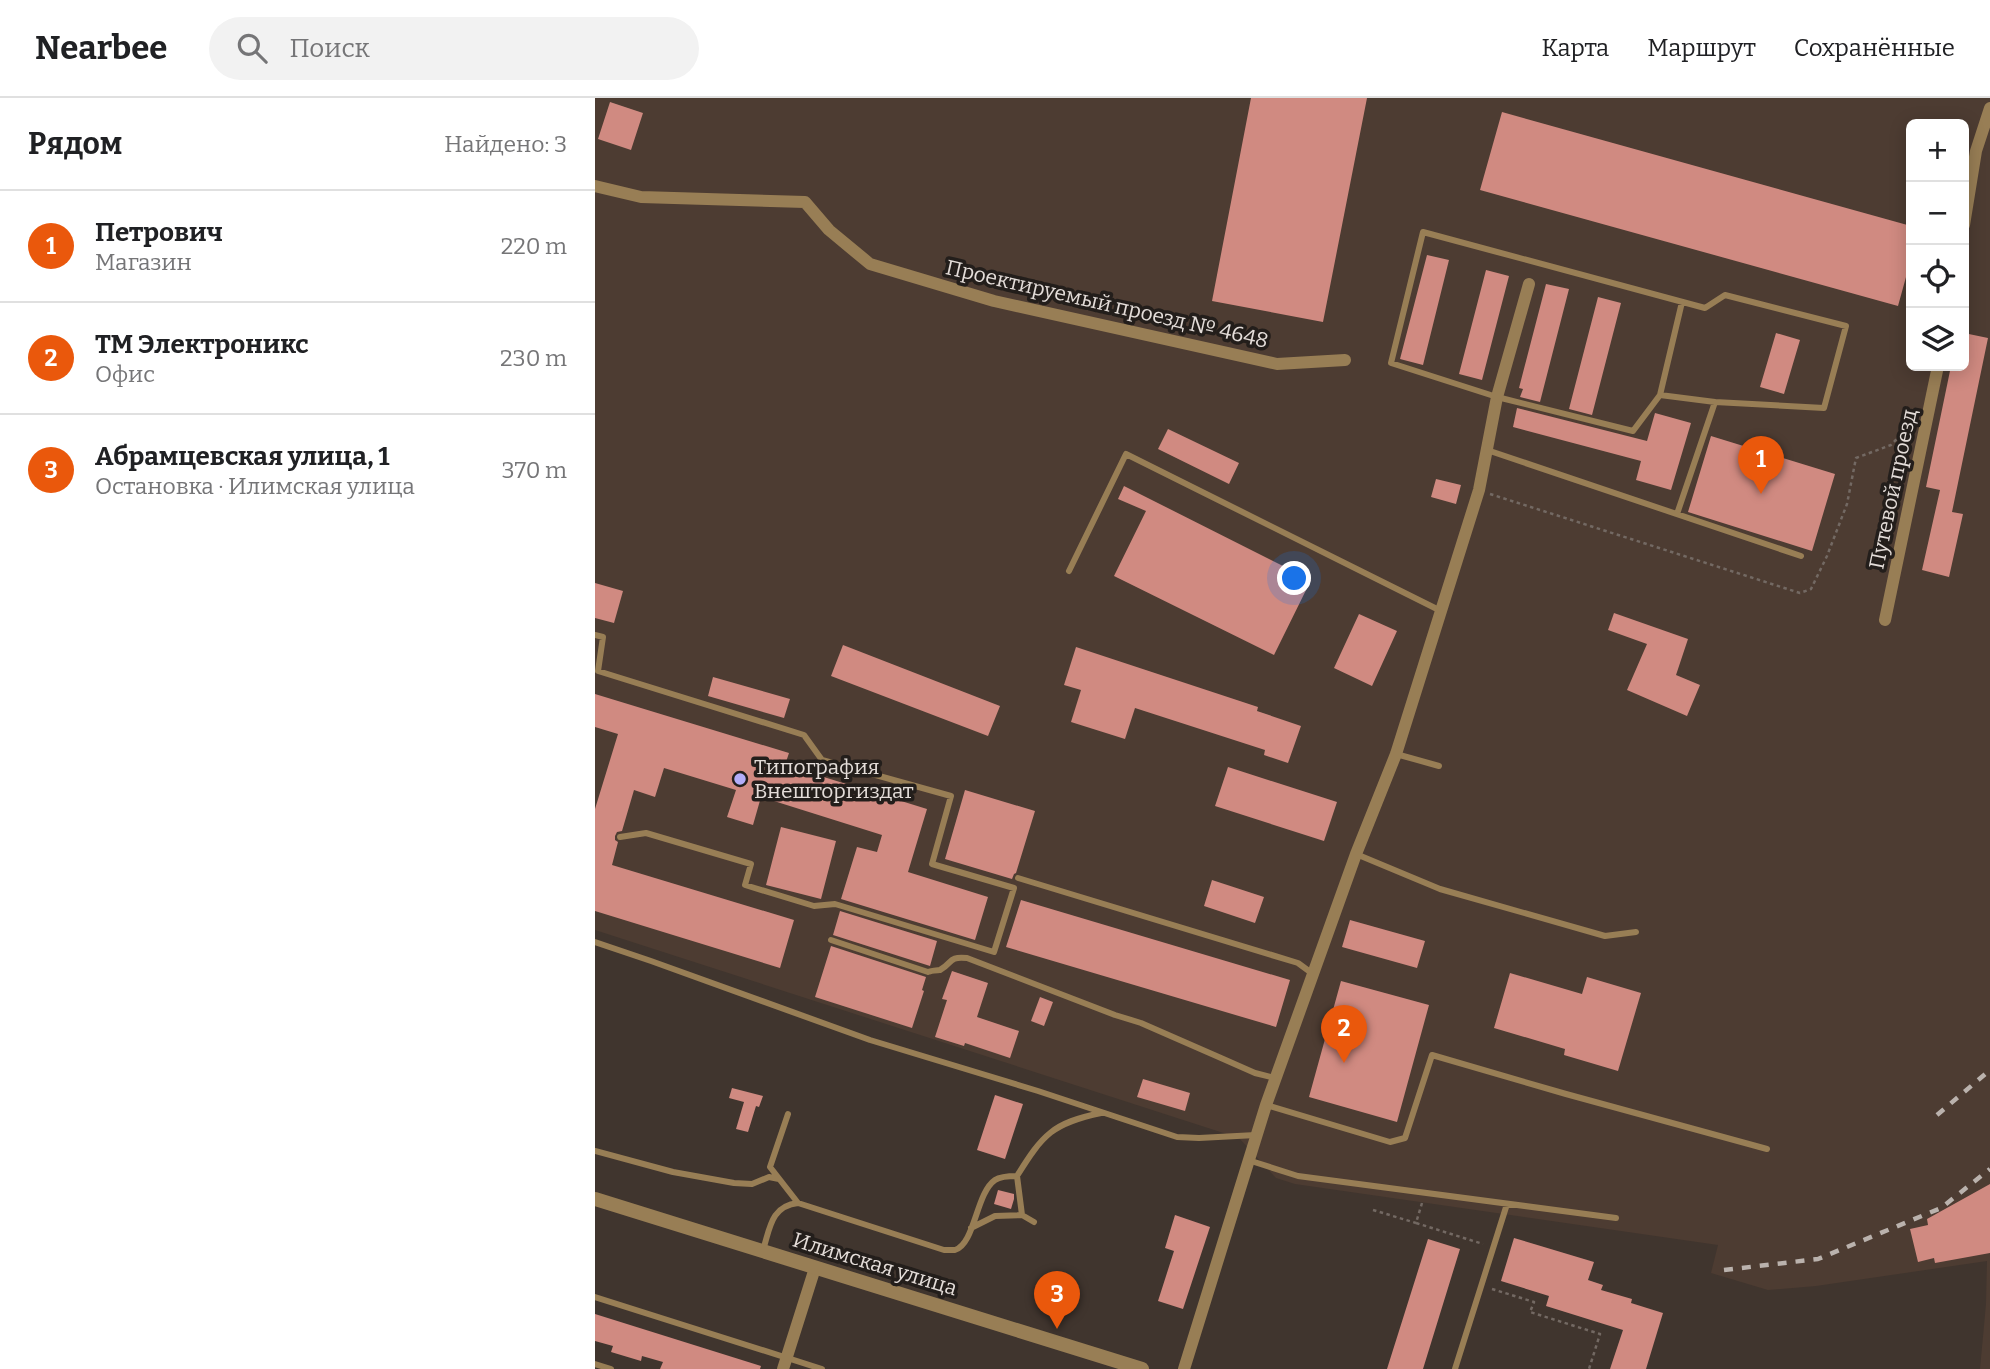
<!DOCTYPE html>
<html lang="ru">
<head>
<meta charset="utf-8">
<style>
  body { margin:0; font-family:Bitter,serif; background:#f2f2f2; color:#202124 }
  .controls { position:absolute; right:21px; top:21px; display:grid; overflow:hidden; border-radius:10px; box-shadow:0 4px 18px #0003 }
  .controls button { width:63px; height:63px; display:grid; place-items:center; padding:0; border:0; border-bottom:2px solid #e0e0e0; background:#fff; color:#202124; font:35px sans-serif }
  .you { position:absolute; left:700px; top:481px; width:24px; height:24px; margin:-18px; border:5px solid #fff; border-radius:50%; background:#1a73e8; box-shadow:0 0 0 10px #1a73e833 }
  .badge { display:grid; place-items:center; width:46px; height:46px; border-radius:50%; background:#ea580c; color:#fff; font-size:23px; font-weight:700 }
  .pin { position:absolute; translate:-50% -58px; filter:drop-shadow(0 2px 4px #0008) }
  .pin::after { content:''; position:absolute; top:37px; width:24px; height:21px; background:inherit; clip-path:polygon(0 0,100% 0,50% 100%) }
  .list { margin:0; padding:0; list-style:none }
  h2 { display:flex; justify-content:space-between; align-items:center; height:91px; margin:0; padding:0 28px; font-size:30px }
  h2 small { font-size:23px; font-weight:400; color:#757577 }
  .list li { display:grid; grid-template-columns:46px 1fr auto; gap:21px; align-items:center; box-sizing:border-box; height:112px; padding:0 28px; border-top:2px solid #e0e0e0 }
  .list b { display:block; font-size:26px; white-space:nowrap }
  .list p { margin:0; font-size:23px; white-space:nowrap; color:#757577 }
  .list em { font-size:23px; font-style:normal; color:#757577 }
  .icon { flex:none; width:38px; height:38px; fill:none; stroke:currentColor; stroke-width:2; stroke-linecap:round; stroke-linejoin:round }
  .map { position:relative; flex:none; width:1395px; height:1271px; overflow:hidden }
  header { display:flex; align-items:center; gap:42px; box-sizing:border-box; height:98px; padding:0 35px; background:#fff; border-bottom:2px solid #e0e0e0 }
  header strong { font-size:33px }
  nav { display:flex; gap:38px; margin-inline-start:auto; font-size:24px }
  .search { width:490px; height:63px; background:#f2f2f2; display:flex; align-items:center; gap:18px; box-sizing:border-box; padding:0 24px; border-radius:38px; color:#757577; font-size:26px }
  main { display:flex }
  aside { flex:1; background:#fff }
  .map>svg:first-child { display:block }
  .built { fill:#4d3c32; fill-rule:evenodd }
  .building { fill:#d08a81 }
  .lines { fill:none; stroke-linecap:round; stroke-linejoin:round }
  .path { stroke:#736963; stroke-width:2.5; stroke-dasharray:3.5 3.5; stroke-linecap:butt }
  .service { stroke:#987e55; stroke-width:6 }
  .minor { stroke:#987e55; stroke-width:12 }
  .tertiary { stroke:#987e55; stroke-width:14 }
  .rail { stroke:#bab2ad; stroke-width:4.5; stroke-dasharray:9 9; stroke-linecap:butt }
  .poi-dot { fill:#b3adf9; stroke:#231e1b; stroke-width:2.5 }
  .labels { text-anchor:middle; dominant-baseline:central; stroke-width:7; stroke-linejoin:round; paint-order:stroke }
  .street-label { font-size:21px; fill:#e4ddd9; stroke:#231e1b }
  .poi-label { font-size:21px; fill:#e4ddd9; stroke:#231e1b; text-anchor:start }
</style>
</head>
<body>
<header>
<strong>Nearbee</strong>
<div class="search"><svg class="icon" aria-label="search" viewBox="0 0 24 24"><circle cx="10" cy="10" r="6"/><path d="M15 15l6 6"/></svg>Поиск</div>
<nav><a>Карта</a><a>Маршрут</a><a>Сохранённые</a></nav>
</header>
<main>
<aside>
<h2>Рядом<small>Найдено: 3</small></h2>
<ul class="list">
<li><span class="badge">1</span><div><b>Петрович</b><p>Магазин</p></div><em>220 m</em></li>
<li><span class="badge">2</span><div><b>ТМ Электроникс</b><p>Офис</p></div><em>230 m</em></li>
<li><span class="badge">3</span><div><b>Абрамцевская улица, 1</b><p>Остановка · Илимская улица</p></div><em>370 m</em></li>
</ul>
</aside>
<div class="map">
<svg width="1395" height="1271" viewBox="0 0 1395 1271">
  <rect width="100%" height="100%" fill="#40352e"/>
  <path class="built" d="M0 0H1395V1271H1385L1391 1206 1392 1163 1221 1188 1173 1192 1116 1175 1123 1147 700 1086 681 1080 644 1040 0 832ZM1316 26H1369V268H1316Z"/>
  <path class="building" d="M656 0H772L728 224 617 203Z
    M15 4 48 15 36 52 3 41Z
    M907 14 1316 128V161L1303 208 885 92Z
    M832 157 854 162 828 267 805 261Z
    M891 172 914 178 887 282 864 276Z
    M951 186 974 191 945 304 925 299 928 291 924 290Z
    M1003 199 1026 205 997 317 974 311Z
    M1181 235 1205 242 1189 296 1165 289Z
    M1369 235 1393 240 1357 414 1368 416 1354 479 1327 472 1345 392 1331 389 1356 268H1369Z
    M922 310 1052 343 1060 315 1096 325 1076 392 1041 382 1046 363 918 329Z
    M573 331 644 365 634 386 563 351Z
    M1116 338 1240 376 1217 453 1093 414Z
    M841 381 866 387 861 406 836 399Z
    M529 388 716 482 679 557 519 478 551 413 523 401Z
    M0 485 28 493 19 525 0 520Z
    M1019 515 1093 541 1081 577 1105 587 1092 618 1032 592 1052 546 1013 532Z
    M764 516 802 533 777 588 739 570Z
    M248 547 405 608 393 638 236 578Z
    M481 549 663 609 662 613 706 628 693 665 669 657 670 652 540 610 530 641 476 624 486 592 469 587Z
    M118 579 195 601 189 620 113 598Z
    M0 596 194 655 190 667 332 711 313 774 393 799 380 842 246 801 262 749 282 754 287 737 166 699 158 727 132 719 141 692 69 670 60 699 39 692 27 733 22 734 20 738V742L23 744 17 767 199 822 185 870 0 813V711L23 636 0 629Z
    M633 669 742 704 729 743 620 708Z
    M370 692 440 713 421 775 419 776 417 781 350 761Z
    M186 729 241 743 226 801 171 787Z
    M617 782 669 799 660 825 609 808Z
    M426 802 695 882 681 929 411 849Z
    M245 813 342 843 335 868 238 837Z
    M755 822 830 843 822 870 747 849Z
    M236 848 331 879 327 892 329 893 317 930 220 899Z
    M357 873 393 885 382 919 424 933 415 960 370 945 369 948 340 939 352 902 347 901Z
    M915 875 987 896 992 879 1046 895 1023 973 969 957 970 951 899 930Z
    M746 883 834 907 802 1024 714 999Z
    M445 899 458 904 449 928 436 923Z
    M548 981 595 995 590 1013 542 999Z
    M137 990 168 998 164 1009 161 1008 153 1034 141 1031 149 1004 134 1000Z
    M400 997 428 1006 410 1061 382 1052Z
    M1395 1086V1155L1340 1165 1339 1160 1323 1164 1315 1131 1333 1127 1332 1121Z
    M403 1092 419 1096V1101L416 1111 399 1106Z
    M580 1117 615 1129 588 1211 563 1203 579 1153 570 1150Z
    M919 1140 999 1164 993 1182 1008 1187 1006 1192 1037 1201 1036 1205 1068 1215 1051 1271H1015L1028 1232 951 1208 954 1198 906 1183Z
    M833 1141 865 1151 828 1271H792Z
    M0 1216 166 1268 165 1271H65L68 1264 47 1258 46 1263 16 1254 18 1248 0 1243Z"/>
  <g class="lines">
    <path class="path" d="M895 396 1205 495 1216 491 1232 458 1252 406 1261 360 1296 347 1317 325
      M827 1105 821 1125 888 1146
      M778 1112 821 1125
      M897 1191 939 1204 935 1214 1005 1236 994 1271"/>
    <path class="service" d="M1065 297 1120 304
      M892 352 1206 458
      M1082 416 1120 304 1229 310 1251 228 1130 197 1110 210 828 134 796 265 902 299 1038 333 1065 297 1087 204
      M474 473 531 356 846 513
      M0 537 8 539 3 573 209 637 227 662 356 698 337 766 419 790 399 854 240 806 219 808 150 787 156 766 51 735 25 739
      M801 656 844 668
      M761 756 845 791 1010 838 1041 834
      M423 780 703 865 718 876
      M236 842 333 874C334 873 344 872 345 872 358 865 353 858 372 860L520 917 546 925 626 960 660 975 680 980
      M0 844 56 863 275 942 443 993 582 1039 604 1040 661 1037
      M671 1007 795 1044 810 1040 837 957 971 996 1172 1051
      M193 1016 175 1069 203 1105
      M0 1053 78 1074 139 1085 157 1086 174 1079 184 1081
      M653 1062 703 1078 1021 1120
      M422 1078 427 1117 439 1124
      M376 1130 400 1118 427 1117
      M168 1152C175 1130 176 1108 203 1105L349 1152C350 1152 358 1152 360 1152 380 1146 381 1095 400 1082 406 1078 415 1078 422 1078 448 1036 458 1025 506 1015
      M0 1199 227 1271
      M0 1266 16 1271
      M860 1271 912 1106"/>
    <path class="minor" d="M0 88 46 99 210 104 234 132 275 166 399 203 682 266 750 262
      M1369 127 1381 53 1395 10
      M1290 522 1343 268
      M188 1271 220 1170
      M589 1271 671 1007 761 756 801 656 884 392 902 299 934 186"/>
    <path class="tertiary" d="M0 1101 547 1271"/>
    <path class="rail" d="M1342 1017 1395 972
      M1129 1172 1223 1161 1346 1110 1395 1071"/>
  </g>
  <circle class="poi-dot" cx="145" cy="681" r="7"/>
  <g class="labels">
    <g class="street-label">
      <text transform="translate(512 206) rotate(13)">Проектируемый проезд № 4648</text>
      <text transform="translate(1298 391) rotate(-78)">Путевой проезд</text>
      <text transform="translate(280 1166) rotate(17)">Илимская улица</text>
    </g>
    <g class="poi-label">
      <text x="159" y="669">Типография<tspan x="159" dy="24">Внешторгиздат</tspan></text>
    </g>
  </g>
</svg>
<div class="controls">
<button>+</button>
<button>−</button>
<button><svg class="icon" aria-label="locate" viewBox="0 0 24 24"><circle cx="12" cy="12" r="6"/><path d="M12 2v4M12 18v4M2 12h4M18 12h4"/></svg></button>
<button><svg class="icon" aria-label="layers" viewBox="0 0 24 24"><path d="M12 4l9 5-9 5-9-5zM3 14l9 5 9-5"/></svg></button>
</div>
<div class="you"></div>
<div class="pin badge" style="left:1166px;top:396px">1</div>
<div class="pin badge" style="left:749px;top:965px">2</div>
<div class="pin badge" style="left:462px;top:1231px">3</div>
</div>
</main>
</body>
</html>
